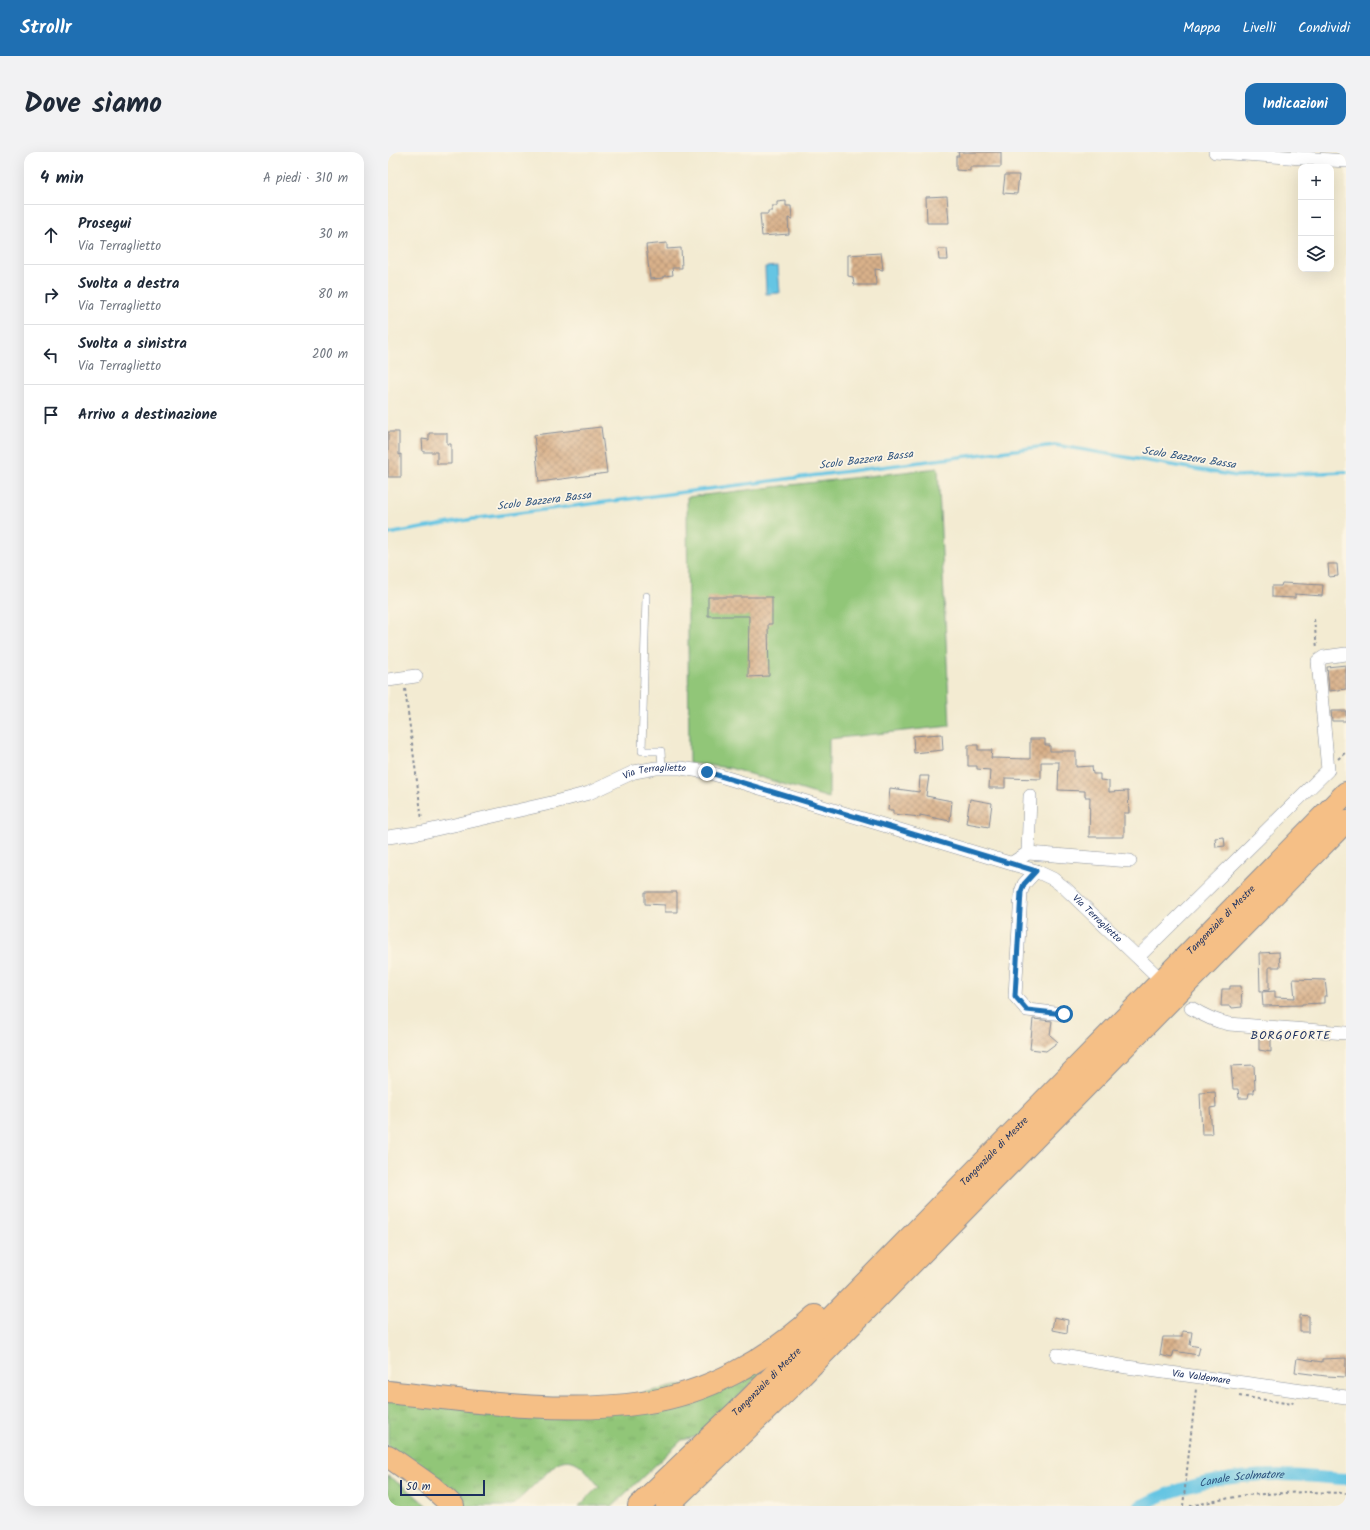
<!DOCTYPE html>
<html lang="it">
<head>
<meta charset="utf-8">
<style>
  body { margin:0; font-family:Kalam,sans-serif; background:#f2f2f3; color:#1f2937 }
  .controls { position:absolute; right:12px; top:12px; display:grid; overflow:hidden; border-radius:8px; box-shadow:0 4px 16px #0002 }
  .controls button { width:36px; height:36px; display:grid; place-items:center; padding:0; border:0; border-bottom:1px solid #e0e1e3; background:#fff; color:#1f2937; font:20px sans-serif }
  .scale { position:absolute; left:12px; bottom:10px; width:85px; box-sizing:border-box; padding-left:4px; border:2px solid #1b2f5e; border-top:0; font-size:11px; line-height:14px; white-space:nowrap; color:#1b2f5e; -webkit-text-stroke:3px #fcf5e5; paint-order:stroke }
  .stop { position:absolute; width:12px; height:12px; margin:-9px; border:3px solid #1f6fb2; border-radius:50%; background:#fff }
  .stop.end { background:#1f6fb2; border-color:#fff; box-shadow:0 1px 4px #0008 }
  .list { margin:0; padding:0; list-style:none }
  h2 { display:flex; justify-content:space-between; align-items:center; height:52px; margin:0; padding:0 16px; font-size:17px }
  h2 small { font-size:13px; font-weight:400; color:#747a83 }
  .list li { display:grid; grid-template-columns:26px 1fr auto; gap:12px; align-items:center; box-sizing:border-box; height:60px; padding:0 16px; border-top:1px solid #e0e1e3 }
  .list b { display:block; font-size:15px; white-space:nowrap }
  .list p { margin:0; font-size:13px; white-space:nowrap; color:#747a83 }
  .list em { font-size:13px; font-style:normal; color:#747a83 }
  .icon { flex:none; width:22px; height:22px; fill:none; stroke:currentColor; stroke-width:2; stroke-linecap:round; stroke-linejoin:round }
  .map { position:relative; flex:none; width:958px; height:1354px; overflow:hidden; border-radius:12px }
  header { display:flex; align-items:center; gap:24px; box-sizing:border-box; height:56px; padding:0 20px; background:#1f6fb2; color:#fff }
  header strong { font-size:19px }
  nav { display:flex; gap:22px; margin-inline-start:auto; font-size:14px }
  .intro { display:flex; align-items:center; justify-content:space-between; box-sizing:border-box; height:96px; padding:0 24px }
  h1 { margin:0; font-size:28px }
  .button { padding:10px 18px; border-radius:12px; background:#1f6fb2; color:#fff; font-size:14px; font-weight:700 }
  main { display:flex; gap:24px; padding:0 24px }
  aside { flex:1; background:#fff; border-radius:12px; box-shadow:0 4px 16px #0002 }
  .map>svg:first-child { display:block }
  .grass { fill:url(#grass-tufts); stroke:#567a6b }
  .green { fill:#91c678; stroke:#567a6b }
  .water { fill:#65c5e3; stroke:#407aa0 }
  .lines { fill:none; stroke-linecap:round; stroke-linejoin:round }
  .stream { stroke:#65c5e3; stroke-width:3.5 }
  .canal { stroke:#65c5e3; stroke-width:12 }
  .building { fill:url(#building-cross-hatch) }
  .lane-casing { stroke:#878d98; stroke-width:8 }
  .street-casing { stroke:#878d98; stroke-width:14 }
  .highway-casing { stroke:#878d98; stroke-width:24 }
  .path { stroke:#878d98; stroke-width:2; stroke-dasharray:3 3; stroke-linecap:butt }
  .lane { stroke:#fff; stroke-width:7 }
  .street { stroke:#fff; stroke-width:13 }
  .highway { stroke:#f5bf86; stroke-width:22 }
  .route { stroke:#1f6fb2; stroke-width:5 }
  .labels { text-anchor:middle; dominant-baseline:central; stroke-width:3.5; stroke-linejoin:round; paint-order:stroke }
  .street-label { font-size:10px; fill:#1b2f5e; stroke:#fcf5e5 }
  .water-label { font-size:11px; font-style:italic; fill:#2e547f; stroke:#fcf5e5 }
  .quarter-label { font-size:12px; letter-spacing:1px; fill:#1b2f5e; stroke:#fcf5e5 }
</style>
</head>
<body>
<header>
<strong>Strollr</strong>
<nav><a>Mappa</a><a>Livelli</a><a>Condividi</a></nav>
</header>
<div class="intro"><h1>Dove siamo</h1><a class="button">Indicazioni</a></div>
<main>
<aside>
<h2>4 min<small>A piedi · 310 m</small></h2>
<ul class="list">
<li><svg class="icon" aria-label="ahead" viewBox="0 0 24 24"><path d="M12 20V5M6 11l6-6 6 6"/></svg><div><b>Prosegui</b><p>Via Terraglietto</p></div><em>30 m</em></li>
<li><svg class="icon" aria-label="right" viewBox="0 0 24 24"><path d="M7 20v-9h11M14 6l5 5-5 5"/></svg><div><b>Svolta a destra</b><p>Via Terraglietto</p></div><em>80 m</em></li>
<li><svg class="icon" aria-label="left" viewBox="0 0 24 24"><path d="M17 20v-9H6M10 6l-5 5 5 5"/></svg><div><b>Svolta a sinistra</b><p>Via Terraglietto</p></div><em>200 m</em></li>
<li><svg class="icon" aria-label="arrive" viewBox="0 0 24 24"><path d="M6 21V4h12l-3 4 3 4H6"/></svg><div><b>Arrivo a destinazione</b></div></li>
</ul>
</aside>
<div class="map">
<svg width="958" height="1354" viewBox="0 0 958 1354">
  <defs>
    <pattern id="grass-tufts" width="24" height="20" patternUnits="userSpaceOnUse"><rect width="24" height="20" fill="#91c678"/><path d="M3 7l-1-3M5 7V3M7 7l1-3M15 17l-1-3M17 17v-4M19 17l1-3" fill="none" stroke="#7caa6a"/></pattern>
    <pattern id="building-cross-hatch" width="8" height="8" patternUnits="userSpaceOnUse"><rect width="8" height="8" fill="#d9b18a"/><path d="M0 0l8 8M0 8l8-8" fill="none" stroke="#af9074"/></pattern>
  </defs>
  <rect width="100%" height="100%" fill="#fcf5e5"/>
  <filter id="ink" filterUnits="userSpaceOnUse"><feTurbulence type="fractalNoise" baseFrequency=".025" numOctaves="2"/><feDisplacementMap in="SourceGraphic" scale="8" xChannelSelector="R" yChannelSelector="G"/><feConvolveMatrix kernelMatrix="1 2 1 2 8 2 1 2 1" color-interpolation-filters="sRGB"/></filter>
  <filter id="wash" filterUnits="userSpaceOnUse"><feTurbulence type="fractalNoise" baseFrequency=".012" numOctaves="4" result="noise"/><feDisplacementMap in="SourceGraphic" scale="16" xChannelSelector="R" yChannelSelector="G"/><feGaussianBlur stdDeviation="0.9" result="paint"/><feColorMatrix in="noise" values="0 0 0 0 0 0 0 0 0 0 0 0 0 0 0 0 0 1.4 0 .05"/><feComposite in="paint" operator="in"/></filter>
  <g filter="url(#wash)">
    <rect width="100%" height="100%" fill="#f3ebd2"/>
    <path class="grass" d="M376 1216V1218L312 1284 294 1288 224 1354H191L211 1334C199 1321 189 1301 169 1311L124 1354H74L0 1296V1245L166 1259Z
      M0 1324 23 1340 39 1354H0Z"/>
    <path class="green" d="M550 316 562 574 441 587V646L342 616 301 611 299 345Z"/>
    <path class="water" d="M390 114 392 141 378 142 377 115Z"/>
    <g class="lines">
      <path class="stream" d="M0 382 91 366 667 293 848 324 958 320"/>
      <path class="canal" id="s1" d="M752 1354C794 1332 844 1323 891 1323 913 1323 936 1326 958 1327"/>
    </g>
    <g id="blocks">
      <path class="building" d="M570 0H613V15H582V19L568 18V4H571Z
        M617 23H631L629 42 615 41Z
        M559 44 561 71H539L538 45Z
        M398 49V54H403L404 67 400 66 401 82 374 84 372 62H380V59H384V54H389V50Z
        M279 91V97L293 96 294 116H284L285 123 276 124V126L262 127 258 93Z
        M550 97H559L560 108H551Z
        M493 101 495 118 487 117 488 133H466L465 125 460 124V103Z
        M213 275 219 321 151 330 146 283Z
        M0 280H11V303L13 302V325H0Z
        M41 281H59V292H63V312H49V300H35L34 287 41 288Z
        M940 412H949L950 424 941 425Z
        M894 431 935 433 934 444 907 442V446L884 445V434H893Z
        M320 445H384V472H380L381 524 360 525 361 464H320Z
        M958 513V537L941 539 939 515Z
        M943 559H958V569H944Z
        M554 582 555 598 526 601 525 584Z
        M642 587H657V593H662V599H688V615L704 614 705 622H712V628L721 629V640L740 639 741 661H736V685H701L702 645H697V639L670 638 671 610H653V627L617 626V636H601L602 618 589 617V614H580V593H590V598H604L603 606 642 607Z
        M532 624H541L538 644 564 649 562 669 532 663V665L505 662V658H500L502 636 531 640Z
        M582 647 604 651 601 675 578 671Z
        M836 685 837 694 828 695 827 686Z
        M257 740H289V760H277V753L257 752Z
        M891 800 892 815H881V838L872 839 871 801Z
        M905 827 937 828 939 844H936V851L914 852V853L875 854 874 840 887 839V845L907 846Z
        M842 834H853L854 855 844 856 843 854H833L834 837H842Z
        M645 867 664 869 662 883 670 890 658 899 642 897Z
        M871 884 883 885V900L871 898Z
        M866 913 867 937 866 938V941H861L860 946H851L850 937H845L843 914Z
        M827 940 828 955 822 956 824 982H814L812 941Z
        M912 1163 921 1164V1180H912Z
        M666 1165 680 1168 679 1181 664 1178Z
        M794 1179 804 1180 802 1193 812 1195 810 1203 786 1199 784 1206 772 1203 775 1185H794Z
        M909 1206 934 1210V1207L958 1206V1225L938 1224 907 1220Z"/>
    </g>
  </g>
  <g filter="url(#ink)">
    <use href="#blocks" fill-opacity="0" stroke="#878d98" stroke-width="1"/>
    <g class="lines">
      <defs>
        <path id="lane" d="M258 444 254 599H273L274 616"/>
        <g id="street">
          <path d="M827 0 958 9"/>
          <path d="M0 528 28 524"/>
          <path id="s2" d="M0 685 35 680 163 651 201 641 246 620 268 616H293L319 620 648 719 665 727 677 736 766 821"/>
          <path d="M640 701 642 644"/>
          <path d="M624 711 640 701 742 709"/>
          <path d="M648 719 636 732 633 740 627 844 639 858 676 862"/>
          <path d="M750 805 940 618 930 509 936 505 958 502"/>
          <path d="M803 856C816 864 826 869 841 872L958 881"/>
          <path id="s3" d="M669 1203 739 1215 958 1245"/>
        </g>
        <g id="highway">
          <path d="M0 1240C80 1249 174 1263 254 1251 319 1242 379 1208 427 1164"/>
          <path d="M0 1304 44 1335 65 1354"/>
          <path id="s4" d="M251 1354 360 1249 444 1165 958 641"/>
          <path d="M279 1354 410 1227 958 669"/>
        </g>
      </defs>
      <use href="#lane" class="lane-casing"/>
      <use href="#street" class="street-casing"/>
      <use href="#highway" class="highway-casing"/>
      <path class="path" d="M926 467 929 496
        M17 537 34 668
        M950 607 958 600
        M851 1244 904 1252 905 1249
        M795 1354 808 1237H809
        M802 1354 857 1343 917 1340 958 1341"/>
      <use href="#lane" class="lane"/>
      <use href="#street" class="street"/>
      <use href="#highway" class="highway"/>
    </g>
  </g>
  <g class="lines" filter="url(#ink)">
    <path class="route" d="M319 620 648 719 636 732 633 740 627 844 639 858 676 862"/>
  </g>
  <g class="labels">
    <g class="street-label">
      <text stroke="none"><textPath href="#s2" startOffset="276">Via Terraglietto</textPath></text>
      <text stroke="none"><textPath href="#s2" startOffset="751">Via Terraglietto</textPath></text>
      <text stroke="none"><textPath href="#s4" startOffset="826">Tangenziale di Mestre</textPath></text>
      <text stroke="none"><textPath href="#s4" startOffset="502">Tangenziale di Mestre</textPath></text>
      <text stroke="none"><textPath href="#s3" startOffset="146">Via Valdemare</textPath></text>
      <text stroke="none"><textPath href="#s4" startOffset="178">Tangenziale di Mestre</textPath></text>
    </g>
    <g class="water-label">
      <text transform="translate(801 306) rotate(9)">Scolo Bazzera Bassa</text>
      <text transform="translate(478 308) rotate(-7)">Scolo Bazzera Bassa</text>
      <text transform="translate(156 349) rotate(-7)">Scolo Bazzera Bassa</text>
      <text stroke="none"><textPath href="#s1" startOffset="106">Canale Scolmatore</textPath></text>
    </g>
    <g class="quarter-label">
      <text x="903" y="883">BORGOFORTE</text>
    </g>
  </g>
</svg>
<div class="controls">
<button>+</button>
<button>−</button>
<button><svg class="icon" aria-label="layers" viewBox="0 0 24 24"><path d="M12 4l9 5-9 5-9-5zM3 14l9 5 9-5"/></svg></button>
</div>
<div class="scale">50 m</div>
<div class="stop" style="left:676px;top:862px"></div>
<div class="stop end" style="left:319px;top:620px"></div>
</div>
</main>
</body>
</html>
